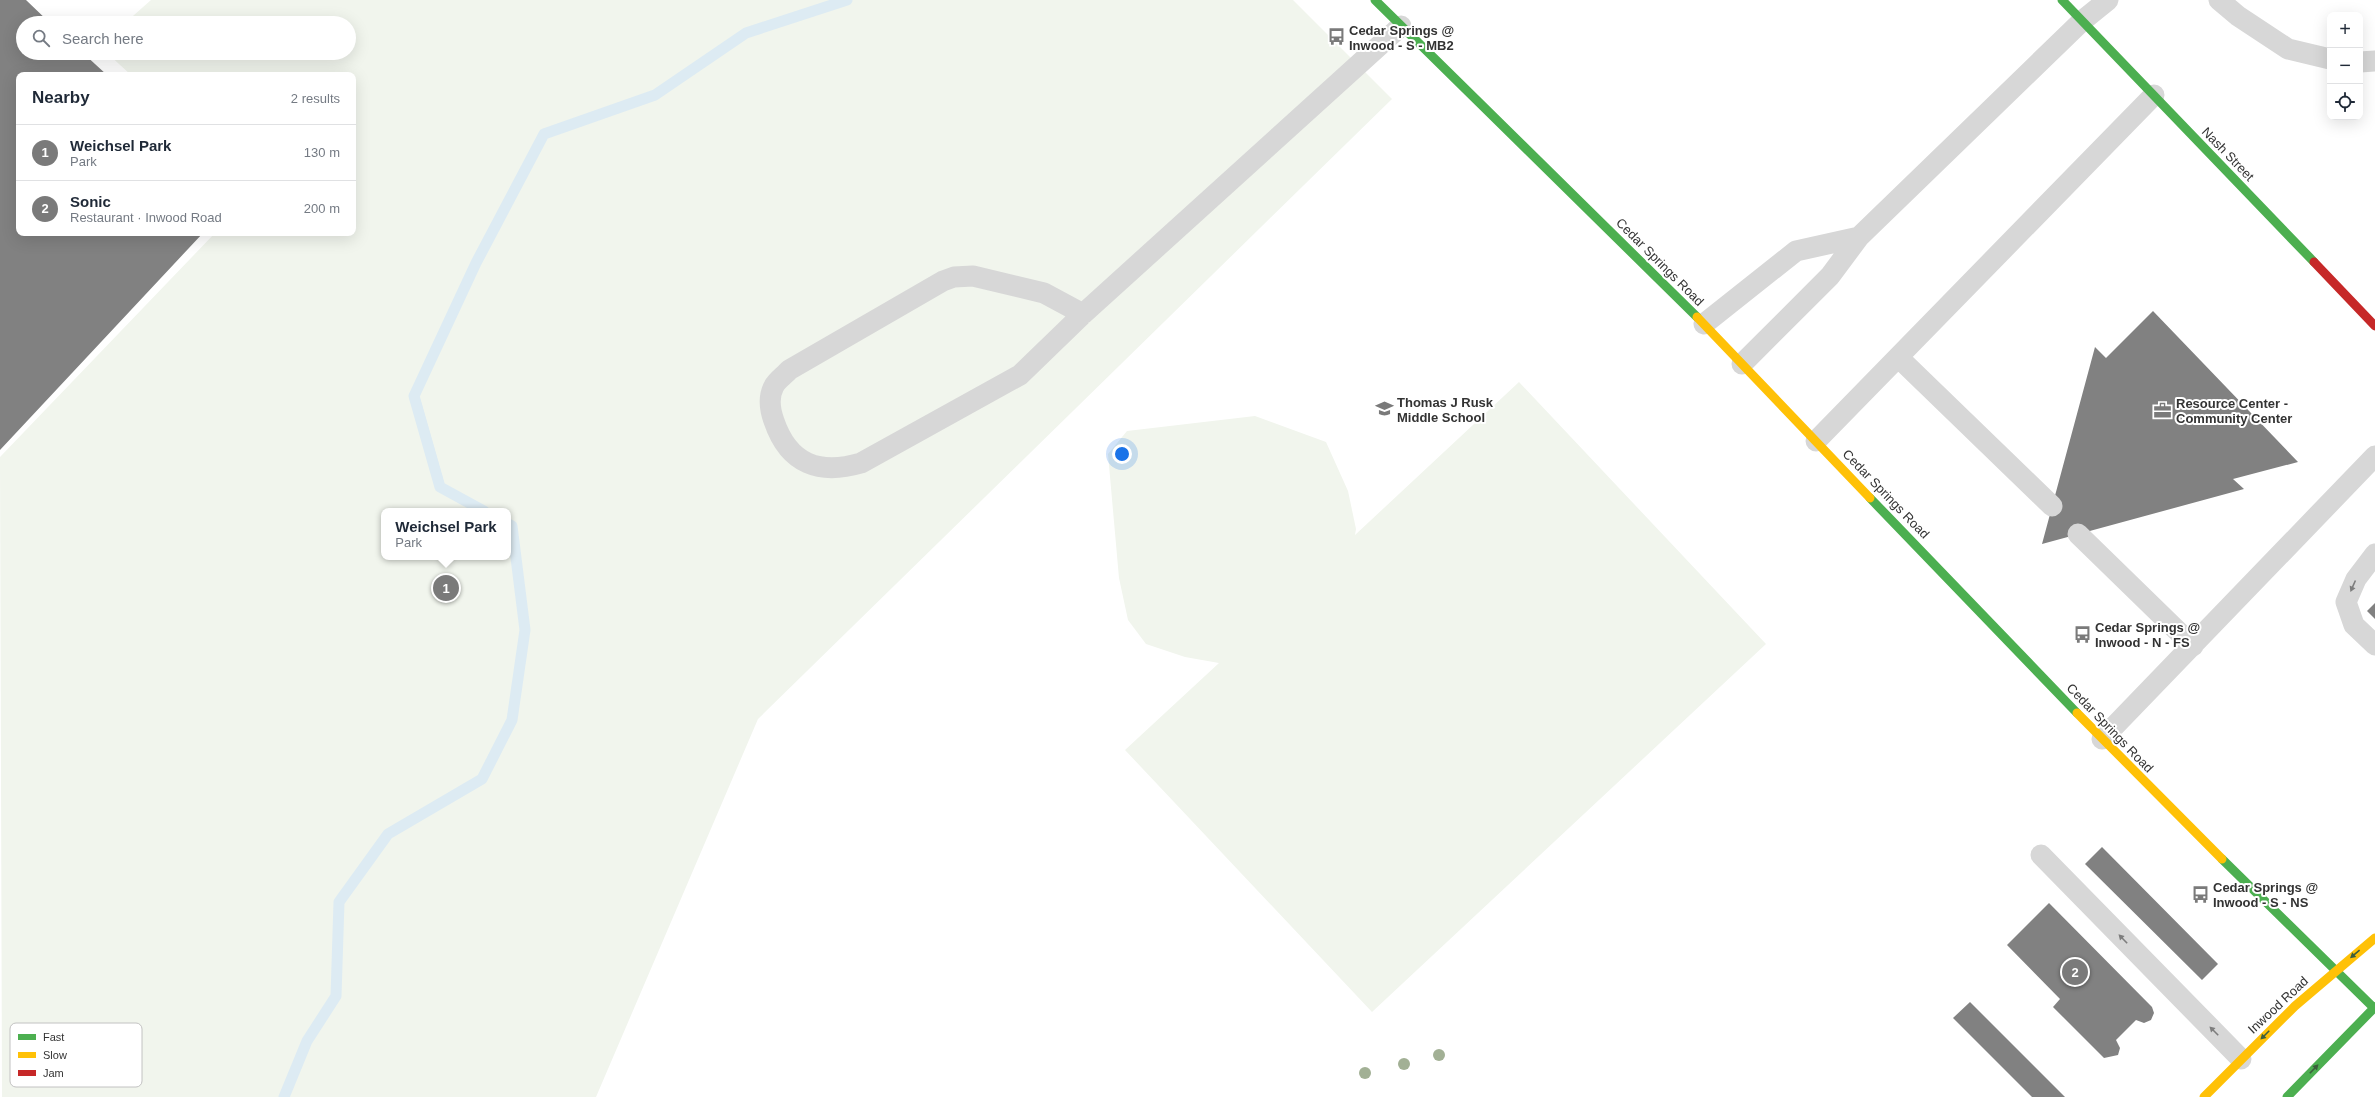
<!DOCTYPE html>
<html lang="en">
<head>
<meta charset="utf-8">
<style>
  body { margin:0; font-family:Helvetica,sans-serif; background:#f2f2f3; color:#1f2937 }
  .controls { position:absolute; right:12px; top:12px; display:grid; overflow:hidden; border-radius:8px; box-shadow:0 4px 16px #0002 }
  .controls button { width:36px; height:36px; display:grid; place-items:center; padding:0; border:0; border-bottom:1px solid #e0e1e3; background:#fff; color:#1f2937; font:20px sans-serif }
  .you { position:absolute; left:1122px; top:454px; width:14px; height:14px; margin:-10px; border:3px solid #fff; border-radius:50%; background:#1a73e8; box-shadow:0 0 0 6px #1a73e833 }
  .badge { display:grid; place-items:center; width:26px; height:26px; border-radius:50%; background:#7a7a7a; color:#fff; font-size:13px; font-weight:700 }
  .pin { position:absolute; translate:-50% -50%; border:2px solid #fff; box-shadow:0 1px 4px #0006 }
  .popup { position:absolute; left:381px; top:508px; width:130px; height:52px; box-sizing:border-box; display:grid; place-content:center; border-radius:8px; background:#fff; filter:drop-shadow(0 1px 3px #0005); font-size:13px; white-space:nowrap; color:#747a83 }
  .popup b { font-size:15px; color:#1f2937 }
  .popup::after { content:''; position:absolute; left:50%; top:100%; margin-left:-8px; border:8px solid transparent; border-top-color:#fff }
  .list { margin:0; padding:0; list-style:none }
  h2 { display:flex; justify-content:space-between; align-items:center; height:52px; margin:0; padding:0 16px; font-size:17px }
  h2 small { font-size:13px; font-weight:400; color:#747a83 }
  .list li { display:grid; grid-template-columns:26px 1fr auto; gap:12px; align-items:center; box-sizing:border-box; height:56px; padding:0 16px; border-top:1px solid #e0e1e3 }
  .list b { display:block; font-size:15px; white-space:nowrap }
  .list p { margin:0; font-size:13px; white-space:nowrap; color:#747a83 }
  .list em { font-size:13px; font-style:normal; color:#747a83 }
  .icon { flex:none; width:22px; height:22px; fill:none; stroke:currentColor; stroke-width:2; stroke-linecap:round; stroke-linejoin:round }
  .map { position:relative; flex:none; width:2375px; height:1097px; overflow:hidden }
  .search { position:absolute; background:#fff; box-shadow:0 4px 16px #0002; left:16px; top:16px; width:340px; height:44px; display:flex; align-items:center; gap:10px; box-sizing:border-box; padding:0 14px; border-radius:22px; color:#747a83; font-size:15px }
  .panel { position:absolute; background:#fff; box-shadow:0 4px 16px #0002; left:16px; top:72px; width:340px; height:164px; border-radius:8px }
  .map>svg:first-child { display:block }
  .green { fill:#f1f5ed; fill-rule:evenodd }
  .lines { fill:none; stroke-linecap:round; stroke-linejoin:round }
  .stream { stroke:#ddebf3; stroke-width:11 }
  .building { fill:#818181 }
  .lane { stroke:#d7d7d7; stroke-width:21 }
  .fast { stroke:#4caf50; stroke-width:9 }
  .slow { stroke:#ffc107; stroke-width:9 }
  .jam { stroke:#c62828; stroke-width:9 }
  .tree { fill:#a2b095 }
  .oneway { fill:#7d7d7d }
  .oneway2 { fill:#3c5e3d }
  .labels { text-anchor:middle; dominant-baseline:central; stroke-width:4; stroke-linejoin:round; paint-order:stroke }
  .poi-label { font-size:13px; font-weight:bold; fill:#333; stroke:#fff; text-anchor:start }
  .street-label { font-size:13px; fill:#333; stroke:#fff }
  .key { fill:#fff; stroke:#c2c2c2; stroke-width:1 }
  .key-label { font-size:11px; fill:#333 }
</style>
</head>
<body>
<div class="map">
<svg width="2375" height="1097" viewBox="0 0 2375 1097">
  <rect width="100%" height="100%" fill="#fff"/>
  <path class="green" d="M151 0H1293L1392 99 758 719 596 1097H2L0 457 215 233H353V75H131L107 53H349V23H125ZM384 511H508V557H384Z
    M1519 382 1766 644 1372 1012 1125 750 1219 663 1185 657 1146 644 1128 620 1119 578 1108 454 1127 431 1255 416 1326 442 1348 491 1356 529 1355 535Z"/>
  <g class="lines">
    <path class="stream" d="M484 511 440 487 414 396 476 263 544 134 655 95 746 33 847 0
      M284 1097 307 1041 336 996 339 902 388 834 482 779 512 720 525 630 512 526 508 524"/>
  </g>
  <path class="building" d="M0 0H26L50 23H23V53H83L107 75H19V233H203L0 450Z
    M2153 311 2298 462 2233 479 2244 489 2042 544 2095 347 2106 358Z
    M2375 603V619L2367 611Z
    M2102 847 2218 964 2202 980 2085 864Z
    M2049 903 2152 1007 2154 1013 2151 1020 2144 1023 2136 1020 2116 1040 2120 1048 2118 1055 2104 1058 2053 1007 2060 999 2007 945Z
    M1970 1002 2065 1097H2032L1953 1018Z"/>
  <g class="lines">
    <path class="lane" d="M2219 0 2238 16 2288 49 2330 59
      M2360 62 2375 61
      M1083 314 1044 293 973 276 954 277 943 281 789 370C785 375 777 380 774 386 768 397 770 410 774 421 789 465 820 475 861 463L1020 375 1083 314 1401 26
      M1704 324 1796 251 1859 237 2082 21 2108 0
      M1898 357 2052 506
      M1742 364 1830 276 1859 237
      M1816 441 2154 95
      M2078 534 2193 646
      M2375 554 2356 579 2346 602 2354 625 2375 645
      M2102 739 2375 456
      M2041 855 2241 1059"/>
    <path class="fast" d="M1375 0 1697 317
      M2062 0 2314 262
      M1870 498 2077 713
      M2222 859 2375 1009
      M2287 1097 2375 1007"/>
    <path class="slow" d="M1697 317 1870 498
      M2077 713 2222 859
      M2204 1097 2295 1006 2375 938"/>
    <path class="jam" d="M2314 262 2375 326"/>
  </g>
  <g class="tree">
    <circle cx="1439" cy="1055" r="6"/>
    <circle cx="1404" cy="1064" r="6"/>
    <circle cx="1365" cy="1073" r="6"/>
  </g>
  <defs><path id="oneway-solid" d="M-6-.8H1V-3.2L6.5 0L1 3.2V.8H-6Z"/></defs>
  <g class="oneway">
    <use href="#oneway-solid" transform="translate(2353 586) rotate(114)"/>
    <use href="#oneway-solid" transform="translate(2123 939) rotate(-134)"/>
    <use href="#oneway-solid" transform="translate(2214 1031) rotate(-135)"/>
  </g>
  <g class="oneway2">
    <use href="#oneway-solid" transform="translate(2355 954) rotate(140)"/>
    <use href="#oneway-solid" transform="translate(2265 1035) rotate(135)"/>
    <use href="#oneway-solid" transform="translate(2314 1069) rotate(-46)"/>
  </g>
  <defs>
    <symbol id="bus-bare" viewBox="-9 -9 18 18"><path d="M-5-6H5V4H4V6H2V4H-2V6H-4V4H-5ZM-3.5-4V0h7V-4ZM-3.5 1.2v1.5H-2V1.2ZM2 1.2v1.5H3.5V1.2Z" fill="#7a7a7a" stroke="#fff" stroke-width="2.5" paint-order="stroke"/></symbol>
    <symbol id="school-bare" viewBox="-9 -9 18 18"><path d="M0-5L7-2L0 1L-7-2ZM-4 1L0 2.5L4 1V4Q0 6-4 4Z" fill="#7a7a7a" stroke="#fff" stroke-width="2.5" paint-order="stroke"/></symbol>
    <symbol id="office-bare" viewBox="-9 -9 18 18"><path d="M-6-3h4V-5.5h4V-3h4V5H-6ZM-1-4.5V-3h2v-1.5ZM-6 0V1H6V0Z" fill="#7a7a7a" stroke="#fff" stroke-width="2.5" paint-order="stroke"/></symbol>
  </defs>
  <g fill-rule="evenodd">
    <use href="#bus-bare" x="1324" y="24" width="25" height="25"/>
    <use href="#school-bare" x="1372" y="396" width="25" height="25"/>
    <use href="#office-bare" x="2150" y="398" width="25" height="25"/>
    <use href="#bus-bare" x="2070" y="622" width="25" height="25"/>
    <use href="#bus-bare" x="2188" y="882" width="25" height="25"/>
  </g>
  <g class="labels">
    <g class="poi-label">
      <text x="1349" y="30">Cedar Springs @<tspan x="1349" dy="15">Inwood - S - MB2</tspan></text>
      <text x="1397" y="402">Thomas J Rusk<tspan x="1397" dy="15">Middle School</tspan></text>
      <text x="2176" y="403">Resource Center -<tspan x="2176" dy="15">Community Center</tspan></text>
      <text x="2095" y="627">Cedar Springs @<tspan x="2095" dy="15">Inwood - N - FS</tspan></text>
      <text x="2213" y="887">Cedar Springs @<tspan x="2213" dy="15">Inwood - S - NS</tspan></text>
    </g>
    <g class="street-label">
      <text transform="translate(2228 154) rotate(46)">Nash Street</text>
      <text transform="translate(1660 262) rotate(45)">Cedar Springs Road</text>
      <text transform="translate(1886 494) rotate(46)">Cedar Springs Road</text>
      <text transform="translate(2110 728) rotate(46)">Cedar Springs Road</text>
      <text transform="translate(2278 1005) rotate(-43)">Inwood Road</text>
    </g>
  </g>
  <rect x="10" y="1023" width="132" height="64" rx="6" class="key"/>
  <rect x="18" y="1034" width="18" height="6" fill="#4caf50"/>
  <rect x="18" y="1052" width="18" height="6" fill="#ffc107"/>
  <rect x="18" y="1070" width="18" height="6" fill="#c62828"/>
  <g class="key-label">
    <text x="43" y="1041">Fast</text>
    <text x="43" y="1059">Slow</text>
    <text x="43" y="1077">Jam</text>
  </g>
</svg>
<div class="controls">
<button>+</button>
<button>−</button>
<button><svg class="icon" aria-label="locate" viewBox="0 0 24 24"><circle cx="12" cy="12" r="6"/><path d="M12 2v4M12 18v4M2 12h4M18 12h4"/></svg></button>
</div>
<div class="you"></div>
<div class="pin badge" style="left:446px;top:588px">1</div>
<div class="popup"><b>Weichsel Park</b>Park</div>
<div class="pin badge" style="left:2075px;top:972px">2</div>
<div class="search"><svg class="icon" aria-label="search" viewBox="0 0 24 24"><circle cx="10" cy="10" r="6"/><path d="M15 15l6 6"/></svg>Search here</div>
<section class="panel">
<h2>Nearby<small>2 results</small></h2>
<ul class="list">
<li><span class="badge">1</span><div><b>Weichsel Park</b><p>Park</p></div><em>130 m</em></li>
<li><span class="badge">2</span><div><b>Sonic</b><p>Restaurant · Inwood Road</p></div><em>200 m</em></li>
</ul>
</section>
</div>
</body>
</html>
